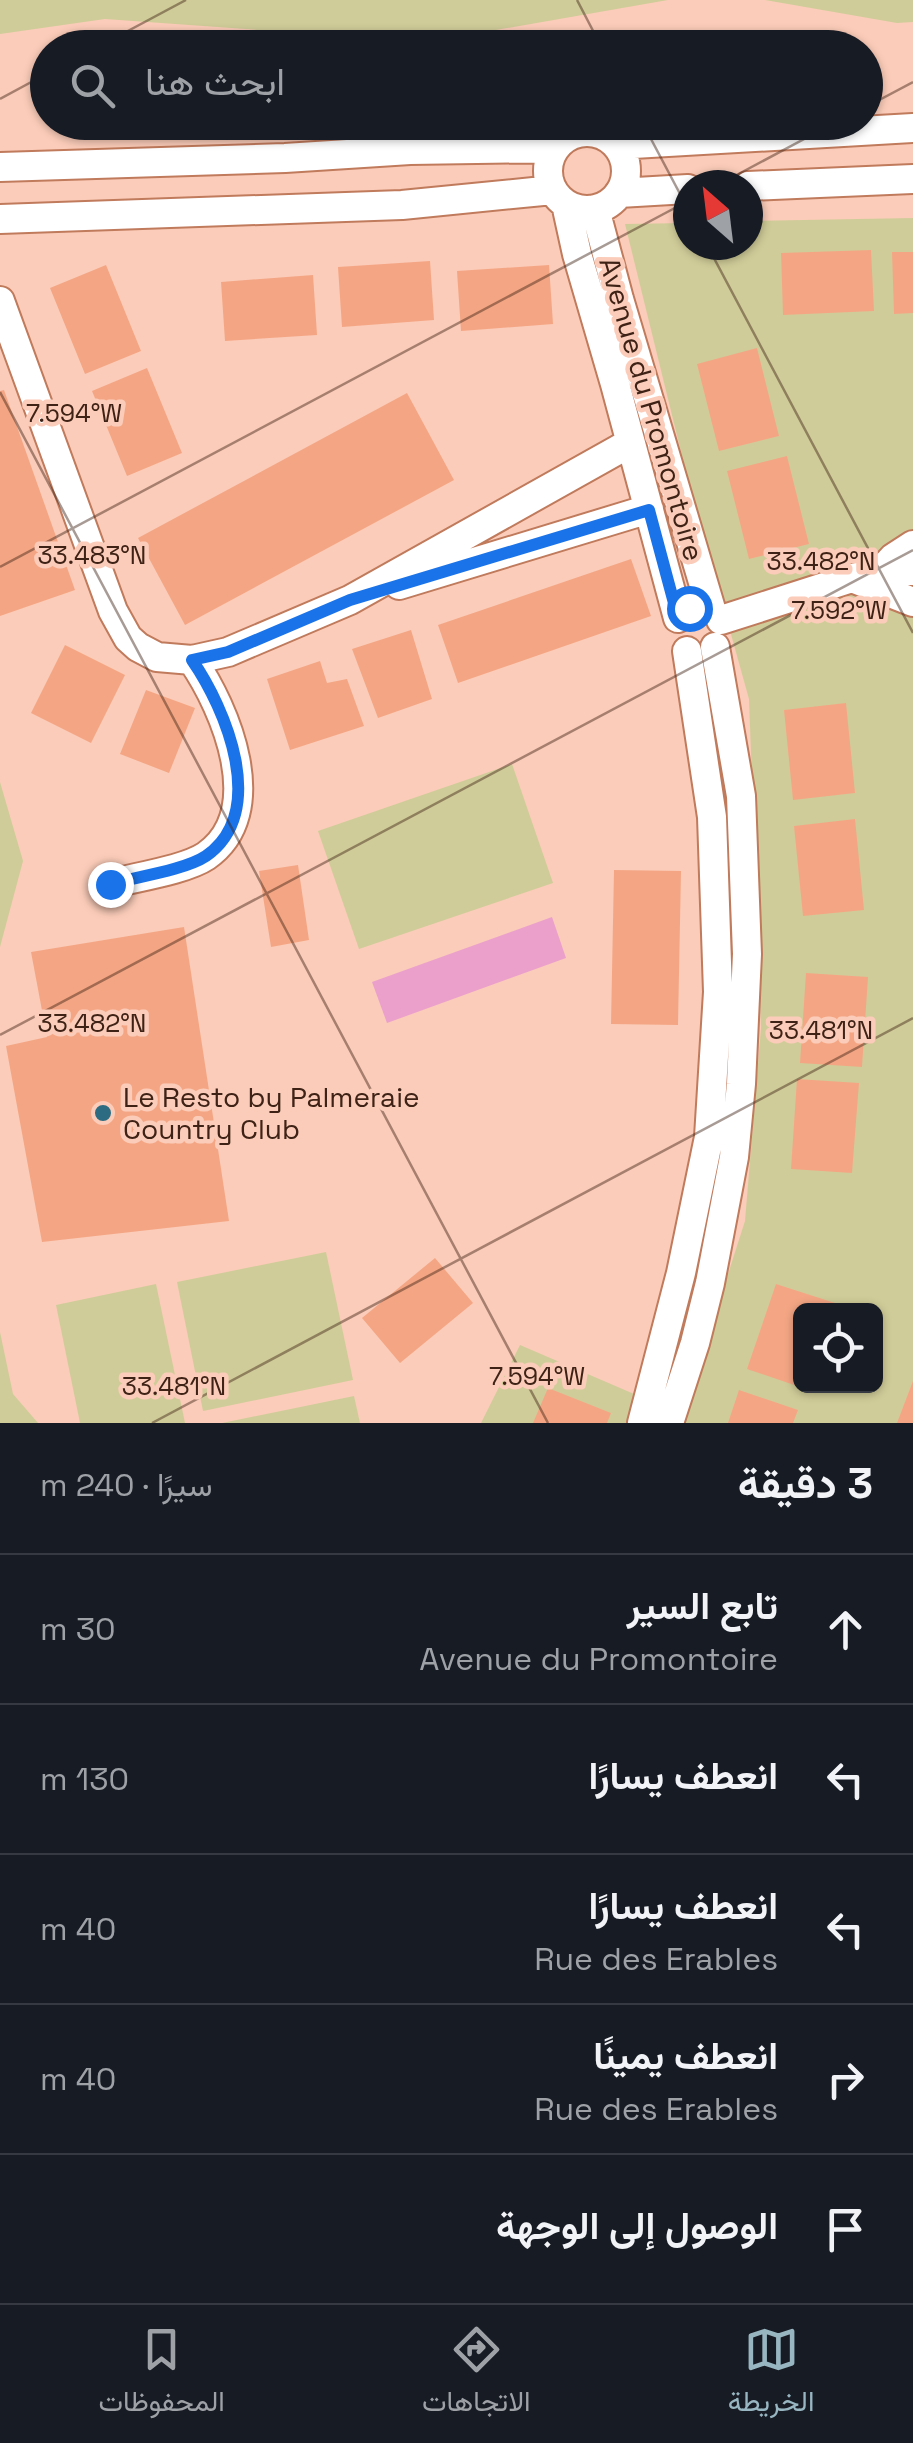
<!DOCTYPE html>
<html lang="ar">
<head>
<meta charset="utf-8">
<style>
  body { margin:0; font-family:"Space Grotesk",Vazirmatn,sans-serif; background:#242831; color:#f1f3f6; direction:rtl }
  .controls { position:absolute; right:30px; bottom:30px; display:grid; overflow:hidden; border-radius:15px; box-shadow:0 2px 8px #0004 }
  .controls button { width:90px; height:90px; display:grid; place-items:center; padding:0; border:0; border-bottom:2px solid #363941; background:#171b24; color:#f1f3f6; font:50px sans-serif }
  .compass { position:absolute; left:673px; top:170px; width:90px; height:90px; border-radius:50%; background:#171b24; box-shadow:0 2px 8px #0004; rotate:332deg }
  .stop { position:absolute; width:30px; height:30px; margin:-22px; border:8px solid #1a73e8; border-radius:50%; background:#fff }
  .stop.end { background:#1a73e8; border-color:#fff; box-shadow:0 2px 10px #0008 }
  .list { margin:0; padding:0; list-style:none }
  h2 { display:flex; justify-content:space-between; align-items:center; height:130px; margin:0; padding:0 40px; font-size:42px }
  h2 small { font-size:32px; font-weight:400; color:#9ea1a6 }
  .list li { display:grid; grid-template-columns:65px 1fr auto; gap:30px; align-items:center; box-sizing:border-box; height:150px; padding:0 40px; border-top:2px solid #363941 }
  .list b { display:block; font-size:38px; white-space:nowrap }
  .list p { margin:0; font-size:32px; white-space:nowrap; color:#9ea1a6 }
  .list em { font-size:32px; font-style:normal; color:#9ea1a6 }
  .icon { flex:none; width:55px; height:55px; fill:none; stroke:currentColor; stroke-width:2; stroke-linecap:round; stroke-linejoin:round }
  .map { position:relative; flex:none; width:913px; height:1423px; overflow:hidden; direction:ltr }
  .search { position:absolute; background:#171b24; box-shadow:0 2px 8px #0004; left:30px; right:30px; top:30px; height:110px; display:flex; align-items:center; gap:25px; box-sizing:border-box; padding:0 35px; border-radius:55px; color:#9ea1a6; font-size:38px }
  .sheet { height:880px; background:#171b24 }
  nav { display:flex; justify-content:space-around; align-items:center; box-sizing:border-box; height:140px; border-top:2px solid #363941; background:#171b24; font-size:28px; color:#9ea1a6 }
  nav a { display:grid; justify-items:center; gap:5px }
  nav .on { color:#98b6c1 }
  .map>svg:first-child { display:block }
  .green { fill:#d0cc99; fill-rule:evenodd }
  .water { fill:#eba0cc }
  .building { fill:#f4a684 }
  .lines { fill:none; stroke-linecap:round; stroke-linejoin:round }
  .minor-casing { stroke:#c07a5c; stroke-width:32 }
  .minor { stroke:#fff; stroke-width:28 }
  .route { stroke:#1a73e8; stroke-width:12 }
  .ticks { fill:none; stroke:#3e2215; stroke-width:2.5; stroke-opacity:0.45 }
  .poi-dot { fill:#2c6b81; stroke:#fbccb9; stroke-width:4 }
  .labels { text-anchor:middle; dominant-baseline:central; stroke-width:9; stroke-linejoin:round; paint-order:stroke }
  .street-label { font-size:28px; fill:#3e2215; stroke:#fbccb9 }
  .poi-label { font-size:28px; fill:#3e2215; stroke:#fbccb9; text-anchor:start }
  .ticks-label { font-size:25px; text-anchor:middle; fill:#3e2215; stroke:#fbccb9; stroke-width:9; stroke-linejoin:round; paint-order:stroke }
</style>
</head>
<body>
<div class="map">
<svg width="913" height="1423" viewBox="0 0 913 1423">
  <rect width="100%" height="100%" fill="#fbccb9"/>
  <path class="green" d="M0 0H668L427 42 105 19 0 34Z
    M765 0H913V22L897 23Z
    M913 218V1423H481L520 1345 683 1415 745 1221 761 1028 749 699 687 476 625 224 688 223V245H748V221ZM800 1310H876V1386H800Z
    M512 764 553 883 359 949 318 831Z
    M0 782 23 861 0 947Z
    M326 1252 353 1380 203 1411 177 1282Z
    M156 1284 185 1423H80L56 1305Z
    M0 1332 13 1394 38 1423H0Z
    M354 1396 360 1423H222Z"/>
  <path class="water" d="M552 917 566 958 387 1023 372 982Z"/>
  <path class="building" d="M871 250 874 311 783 315 781 253Z
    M892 252H913V313L894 314Z
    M430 261 434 320 342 327 338 267Z
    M106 265 141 351 85 374 50 288Z
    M549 265 553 324 461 331 457 271Z
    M313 275 317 335 225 341 221 282Z
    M757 348 779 436 719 451 697 364Z
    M147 368 182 453 127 476 92 391Z
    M4 390 75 590 0 616V391Z
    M407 393 454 480 185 625 138 538Z
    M787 456 809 544 749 559 727 471Z
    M631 559 651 616 458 683 438 625Z
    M411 630 432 699 378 718 352 649Z
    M65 645 125 675 91 743 31 713Z
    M320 661 327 683 347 679 364 726 290 750 267 679Z
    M146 690 195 708 169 773 120 754Z
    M846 703 855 793 793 800 784 710Z
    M855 819 864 910 803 916 794 826Z
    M298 865 309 940 271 947 259 871Z
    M614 870 681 871 678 1025 611 1024Z
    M184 927 229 1221 42 1242 6 1046 47 1037 31 952Z
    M806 973 868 977 862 1067 800 1063Z
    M797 1079 859 1083 852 1173 791 1169Z
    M435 1258 473 1303 400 1363 362 1318Z
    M776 1284 835 1303 832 1310H800V1387L747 1369Z
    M913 1381V1423H897Z
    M548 1388 611 1413 607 1423H533Z
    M739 1390 798 1410 793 1423H728Z"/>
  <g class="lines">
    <defs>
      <path id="minor" d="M548 171a39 39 0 1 1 78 0a39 39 0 1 1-78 0Z
        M616 145 913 128
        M0 167 285 158 410 150 555 148
        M748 186 913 179
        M619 193 688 189
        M566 204 577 254 615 384 678 618
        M595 209 619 299 711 609
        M0 219 402 205 553 190
        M0 301 113 611 128 638 138 647 157 657 192 660 228 652 350 600 630 443
        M881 571 893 558 913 545
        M852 578 913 602
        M399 585 649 509
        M721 620 852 578 881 571H913
        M110 884C136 877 185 870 206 856 269 812 226 709 192 660
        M642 1423 681 1273 709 1137 718 992 712 817 687 651
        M669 1423 695 1343 710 1283 734 1157 741 1084 747 954 741 796 715 647"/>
    </defs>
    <use href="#minor" class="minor-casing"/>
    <use href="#minor" class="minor"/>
  </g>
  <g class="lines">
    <path class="route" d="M110 884C136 877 185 870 206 856 269 812 226 709 192 660L228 652 350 600 649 510 678 618 689 608"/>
  </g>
  <path class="ticks" d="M577 0 602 48M96 48 186 0M0 99 48 73M866 107 913 82M642 122 688 209M718 185 836 122M707 245 913 633M0 392 548 1423M0 567 688 201M0 1035 913 550M152 1423 913 1018"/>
  <circle class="poi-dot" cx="103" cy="1113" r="10"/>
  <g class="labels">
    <g class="street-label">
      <text transform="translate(652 409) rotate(74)">Avenue du Promontoire</text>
    </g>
    <g class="poi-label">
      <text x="123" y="1097">Le Resto by Palmeraie<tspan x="123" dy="32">Country Club</tspan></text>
    </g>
  </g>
  <g class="ticks-label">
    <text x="74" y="422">7.594°W</text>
    <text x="92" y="564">33.483°N</text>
    <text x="821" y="570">33.482°N</text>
    <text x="839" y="619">7.592°W</text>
    <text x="92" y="1032">33.482°N</text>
    <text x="821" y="1039">33.481°N</text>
    <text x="537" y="1385">7.594°W</text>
    <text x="174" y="1395">33.481°N</text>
  </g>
</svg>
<div class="controls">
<button><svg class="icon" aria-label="locate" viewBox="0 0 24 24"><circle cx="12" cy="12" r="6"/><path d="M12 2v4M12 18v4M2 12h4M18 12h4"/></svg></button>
</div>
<svg class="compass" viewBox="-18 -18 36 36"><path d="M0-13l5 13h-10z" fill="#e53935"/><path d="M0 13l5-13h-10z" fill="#9ea1a6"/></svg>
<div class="stop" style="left:689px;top:608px"></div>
<div class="stop end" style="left:110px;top:884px"></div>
<div class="search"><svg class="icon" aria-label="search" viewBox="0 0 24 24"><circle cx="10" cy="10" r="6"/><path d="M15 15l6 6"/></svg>ابحث هنا</div>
</div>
<section class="sheet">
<h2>3 دقيقة<small>سيرًا · 240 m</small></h2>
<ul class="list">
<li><svg class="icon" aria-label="ahead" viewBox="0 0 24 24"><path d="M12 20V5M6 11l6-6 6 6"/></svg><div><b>تابع السير</b><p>Avenue du Promontoire</p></div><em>30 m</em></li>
<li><svg class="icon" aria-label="left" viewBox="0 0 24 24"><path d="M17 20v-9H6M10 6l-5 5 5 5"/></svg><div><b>انعطف يسارًا</b></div><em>130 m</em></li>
<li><svg class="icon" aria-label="left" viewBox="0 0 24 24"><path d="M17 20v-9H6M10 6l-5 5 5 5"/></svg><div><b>انعطف يسارًا</b><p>Rue des Erables</p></div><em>40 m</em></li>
<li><svg class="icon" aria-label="right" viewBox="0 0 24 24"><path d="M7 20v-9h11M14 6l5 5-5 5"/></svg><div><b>انعطف يمينًا</b><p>Rue des Erables</p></div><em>40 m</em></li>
<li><svg class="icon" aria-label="arrive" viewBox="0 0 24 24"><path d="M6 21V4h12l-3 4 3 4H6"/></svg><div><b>الوصول إلى الوجهة</b></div></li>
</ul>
</section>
<nav>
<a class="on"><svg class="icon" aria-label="map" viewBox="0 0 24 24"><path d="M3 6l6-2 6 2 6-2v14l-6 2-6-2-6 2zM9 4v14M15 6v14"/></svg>الخريطة</a>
<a><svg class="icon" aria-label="directions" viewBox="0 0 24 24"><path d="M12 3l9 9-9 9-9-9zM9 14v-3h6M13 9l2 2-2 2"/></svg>الاتجاهات</a>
<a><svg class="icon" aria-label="saved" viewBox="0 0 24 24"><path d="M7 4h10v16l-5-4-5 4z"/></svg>المحفوظات</a>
</nav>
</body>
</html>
